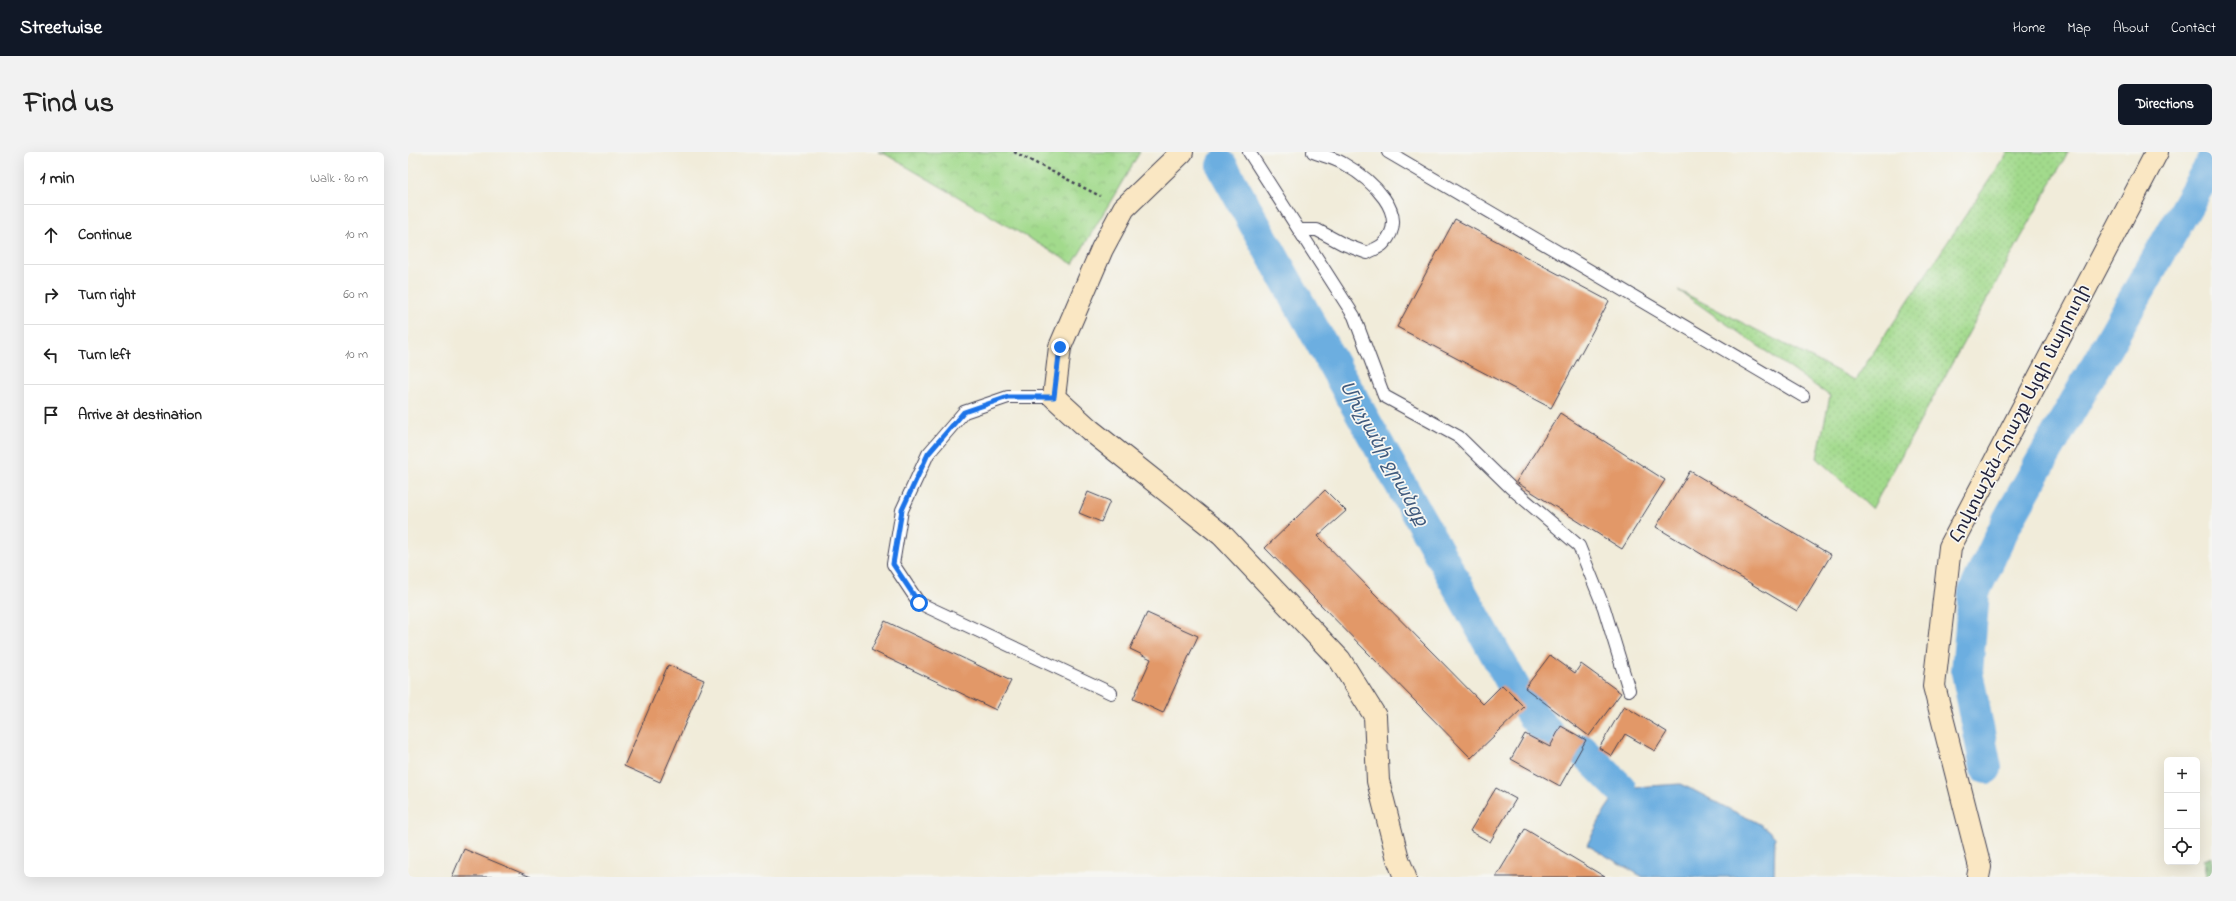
<!DOCTYPE html>
<html lang="en">
<head>
<meta charset="utf-8">
<style>
  body { margin:0; font-family:"Indie Flower","Noto Sans Armenian",sans-serif; background:#f2f2f2; color:#222 }
  .controls { position:absolute; right:12px; bottom:12px; display:grid; overflow:hidden; border-radius:6px; box-shadow:0 4px 16px #0002 }
  .controls button { width:36px; height:36px; display:grid; place-items:center; padding:0; border:0; border-bottom:1px solid #e0e0e0; background:#fff; color:#222; font:20px sans-serif }
  .stop { position:absolute; width:12px; height:12px; margin:-9px; border:3px solid #1a73e8; border-radius:50%; background:#fff }
  .stop.end { background:#1a73e8; border-color:#fff; box-shadow:0 1px 4px #0008 }
  .list { margin:0; padding:0; list-style:none }
  h2 { display:flex; justify-content:space-between; align-items:center; height:52px; margin:0; padding:0 16px; font-size:17px }
  h2 small { font-size:13px; font-weight:400; color:#767676 }
  .list li { display:grid; grid-template-columns:26px 1fr auto; gap:12px; align-items:center; box-sizing:border-box; height:60px; padding:0 16px; border-top:1px solid #e0e0e0 }
  .list b { display:block; font-size:15px; white-space:nowrap }
  .list em { font-size:13px; font-style:normal; color:#767676 }
  .icon { flex:none; width:22px; height:22px; fill:none; stroke:currentColor; stroke-width:2; stroke-linecap:round; stroke-linejoin:round }
  .map { position:relative; flex:none; width:1804px; height:725px; overflow:hidden; border-radius:6px }
  header { display:flex; align-items:center; gap:24px; box-sizing:border-box; height:56px; padding:0 20px; background:#111827; color:#fff }
  header strong { font-size:19px }
  nav { display:flex; gap:22px; margin-inline-start:auto; font-size:14px }
  .intro { display:flex; align-items:center; justify-content:space-between; box-sizing:border-box; height:96px; padding:0 24px }
  h1 { margin:0; font-size:28px }
  .button { padding:10px 18px; border-radius:6px; background:#111827; color:#fff; font-size:14px; font-weight:700 }
  main { display:flex; gap:24px; padding:0 24px }
  aside { flex:1; background:#fff; border-radius:6px; box-shadow:0 4px 16px #0002 }
  .map>svg:first-child { display:block }
  .grass { fill:url(#grass-dots); stroke:#627e64 }
  .forest { fill:url(#forest-firs); stroke:#526e5a }
  .park { fill:url(#park-crowns); stroke:#627e64 }
  .water { fill:#6caee0; stroke:#47688e }
  .lines { fill:none; stroke-linecap:round; stroke-linejoin:round }
  .canal { stroke:#6caee0; stroke-width:32 }
  .building { fill:#e29867 }
  .lane-casing { stroke:#414053; stroke-width:14 }
  .secondary-casing { stroke:#414053; stroke-width:24 }
  .path { stroke:#414053; stroke-width:2.5; stroke-dasharray:3 3; stroke-linecap:butt }
  .lane { stroke:#fff; stroke-width:12 }
  .secondary { stroke:#fae7c3; stroke-width:22 }
  .route { stroke:#1a73e8; stroke-width:5 }
  .labels { text-anchor:middle; dominant-baseline:central; stroke-width:3.5; stroke-linejoin:round; paint-order:stroke }
  .street-label { font-size:18px; fill:#22223b; stroke:#f6f6f2 }
  .water-label { font-size:19px; font-style:italic; fill:#405a7d; stroke:#f6f6f2 }
</style>
</head>
<body>
<header>
<strong>Streetwise</strong>
<nav><a>Home</a><a>Map</a><a>About</a><a>Contact</a></nav>
</header>
<div class="intro"><h1>Find us</h1><a class="button">Directions</a></div>
<main>
<aside>
<h2>1 min<small>Walk · 80 m</small></h2>
<ul class="list">
<li><svg class="icon" aria-label="ahead" viewBox="0 0 24 24"><path d="M12 20V5M6 11l6-6 6 6"/></svg><div><b>Continue</b></div><em>10 m</em></li>
<li><svg class="icon" aria-label="right" viewBox="0 0 24 24"><path d="M7 20v-9h11M14 6l5 5-5 5"/></svg><div><b>Turn right</b></div><em>60 m</em></li>
<li><svg class="icon" aria-label="left" viewBox="0 0 24 24"><path d="M17 20v-9H6M10 6l-5 5 5 5"/></svg><div><b>Turn left</b></div><em>10 m</em></li>
<li><svg class="icon" aria-label="arrive" viewBox="0 0 24 24"><path d="M6 21V4h12l-3 4 3 4H6"/></svg><div><b>Arrive at destination</b></div></li>
</ul>
</aside>
<div class="map">
<svg width="1804" height="725" viewBox="0 0 1804 725">
  <defs>
    <pattern id="grass-dots" width="8" height="8" patternUnits="userSpaceOnUse"><rect width="8" height="8" fill="#a2da8c"/><path d="M2 2h.1M6 6h.1" fill="none" stroke="#8bbb7a" stroke-width="1.8" stroke-linecap="round"/></pattern>
    <pattern id="forest-firs" width="22" height="20" patternUnits="userSpaceOnUse"><rect width="22" height="20" fill="#81ba78"/><path d="M5 1l3.5 6h-7zM16 11l3.5 6h-7z" fill="#699764"/></pattern>
    <pattern id="park-crowns" width="20" height="18" patternUnits="userSpaceOnUse"><rect width="20" height="18" fill="#a2da8c"/><path d="M2 6a3 3 0 1 1 6 0M12 15a3 3 0 1 1 6 0" fill="none" stroke="#8bbb7a"/></pattern>
  </defs>
  <rect width="100%" height="100%" fill="#f6f6f2"/>
  <filter id="ink" filterUnits="userSpaceOnUse"><feTurbulence type="fractalNoise" baseFrequency=".025" numOctaves="2"/><feDisplacementMap in="SourceGraphic" scale="8" xChannelSelector="R" yChannelSelector="G"/><feConvolveMatrix kernelMatrix="1 2 1 2 8 2 1 2 1" color-interpolation-filters="sRGB"/></filter>
  <filter id="wash" filterUnits="userSpaceOnUse"><feTurbulence type="fractalNoise" baseFrequency=".012" numOctaves="4" result="noise"/><feDisplacementMap in="SourceGraphic" scale="16" xChannelSelector="R" yChannelSelector="G"/><feGaussianBlur stdDeviation="0.9" result="paint"/><feColorMatrix in="noise" values="0 0 0 0 0 0 0 0 0 0 0 0 0 0 0 0 0 1.4 0 .05"/><feComposite in="paint" operator="in"/></filter>
  <g filter="url(#wash)">
    <rect width="100%" height="100%" fill="#f1ecda"/>
    <path class="grass" d="M1600 0H1660L1464 357 1409 306 1422 244 1270 138 1447 228Z"/>
    <path class="forest" d="M1804 705V725H1798L1795 708Z"/>
    <path class="park" d="M470 0H732L665 112 477 2Z"/>
    <path class="water" d="M1272 632C1291 640 1307 650 1325 659 1342 668 1354 670 1367 685L1366 725H1235L1179 693 1197 658 1212 636Z"/>
    <g class="lines">
      <path class="canal" d="M814 14 1109 540 1124 563 1143 584
        M1174 598 1212 636
        M1578 616 1559 520 1566 440 1600 368 1804 10"/>
    </g>
    <g id="blocks">
      <path class="building" d="M1047 67 1201 149 1143 256 989 175Z
        M1152 261 1257 328 1214 397 1108 330Z
        M1282 319 1423 403 1389 459 1248 375Z
        M917 338 938 359 910 384 1075 552 1094 533 1116 555 1063 606 857 396Z
        M680 340 702 349 693 370 671 361Z
        M739 461 790 484 755 561 725 547 743 507 722 497Z
        M477 469 603 529 588 558 463 498Z
        M1142 503 1167 521 1173 512 1213 541 1181 584 1117 536Z
        M260 513 296 528 252 630 216 614Z
        M1216 554 1259 580 1247 599 1217 582 1204 604 1191 596Z
        M1153 574 1178 588 1152 634 1103 607 1117 582 1142 595Z
        M1088 636 1108 647 1082 690 1062 679Z
        M1117 677 1197 725H1088Z
        M56 697 123 725H44Z"/>
    </g>
  </g>
  <g filter="url(#ink)">
    <use href="#blocks" fill-opacity="0" stroke="#414053" stroke-width="1"/>
    <g class="lines">
      <defs>
        <path id="lane" d="M841 0 946 164 976 244 1051 285 1103 336 1171 394 1196 456 1221 538
          M980 0 1395 244
          M891 78H909L935 92 959 101C964 98 971 96 975 92 1005 63 961 26 936 12 927 6 915 4 905 0
          M646 245H600L556 260 520 302 494 358 485 412 511 451 703 541"/>
        <path id="secondary" d="M774 0 716 56 694 97 652 195 646 245 682 278 814 383 932 508 967 564 970 629 990 707 997 725
          M1570 725 1572 715 1526 534 1542 395 1749 0"/>
      </defs>
      <use href="#lane" class="lane-casing"/>
      <use href="#secondary" class="secondary-casing"/>
      <path class="path" d="M606 0 692 44"/>
      <use href="#lane" class="lane"/>
      <use href="#secondary" class="secondary"/>
    </g>
  </g>
  <g class="lines" filter="url(#ink)">
    <path class="route" d="M511 451 485 412 494 358 520 302 556 260 600 245H646L652 195"/>
  </g>
  <g class="labels">
    <g class="street-label">
      <text transform="translate(1613 262) rotate(-63)">Հովտաշեն-Հրաշք Այգի մայրուղի</text>
    </g>
    <g class="water-label">
      <text transform="translate(975 302) rotate(61)">Մխչյանի ջրանցք</text>
    </g>
  </g>
</svg>
<div class="controls">
<button>+</button>
<button>−</button>
<button><svg class="icon" aria-label="locate" viewBox="0 0 24 24"><circle cx="12" cy="12" r="6"/><path d="M12 2v4M12 18v4M2 12h4M18 12h4"/></svg></button>
</div>
<div class="stop" style="left:511px;top:451px"></div>
<div class="stop end" style="left:652px;top:195px"></div>
</div>
</main>
</body>
</html>
